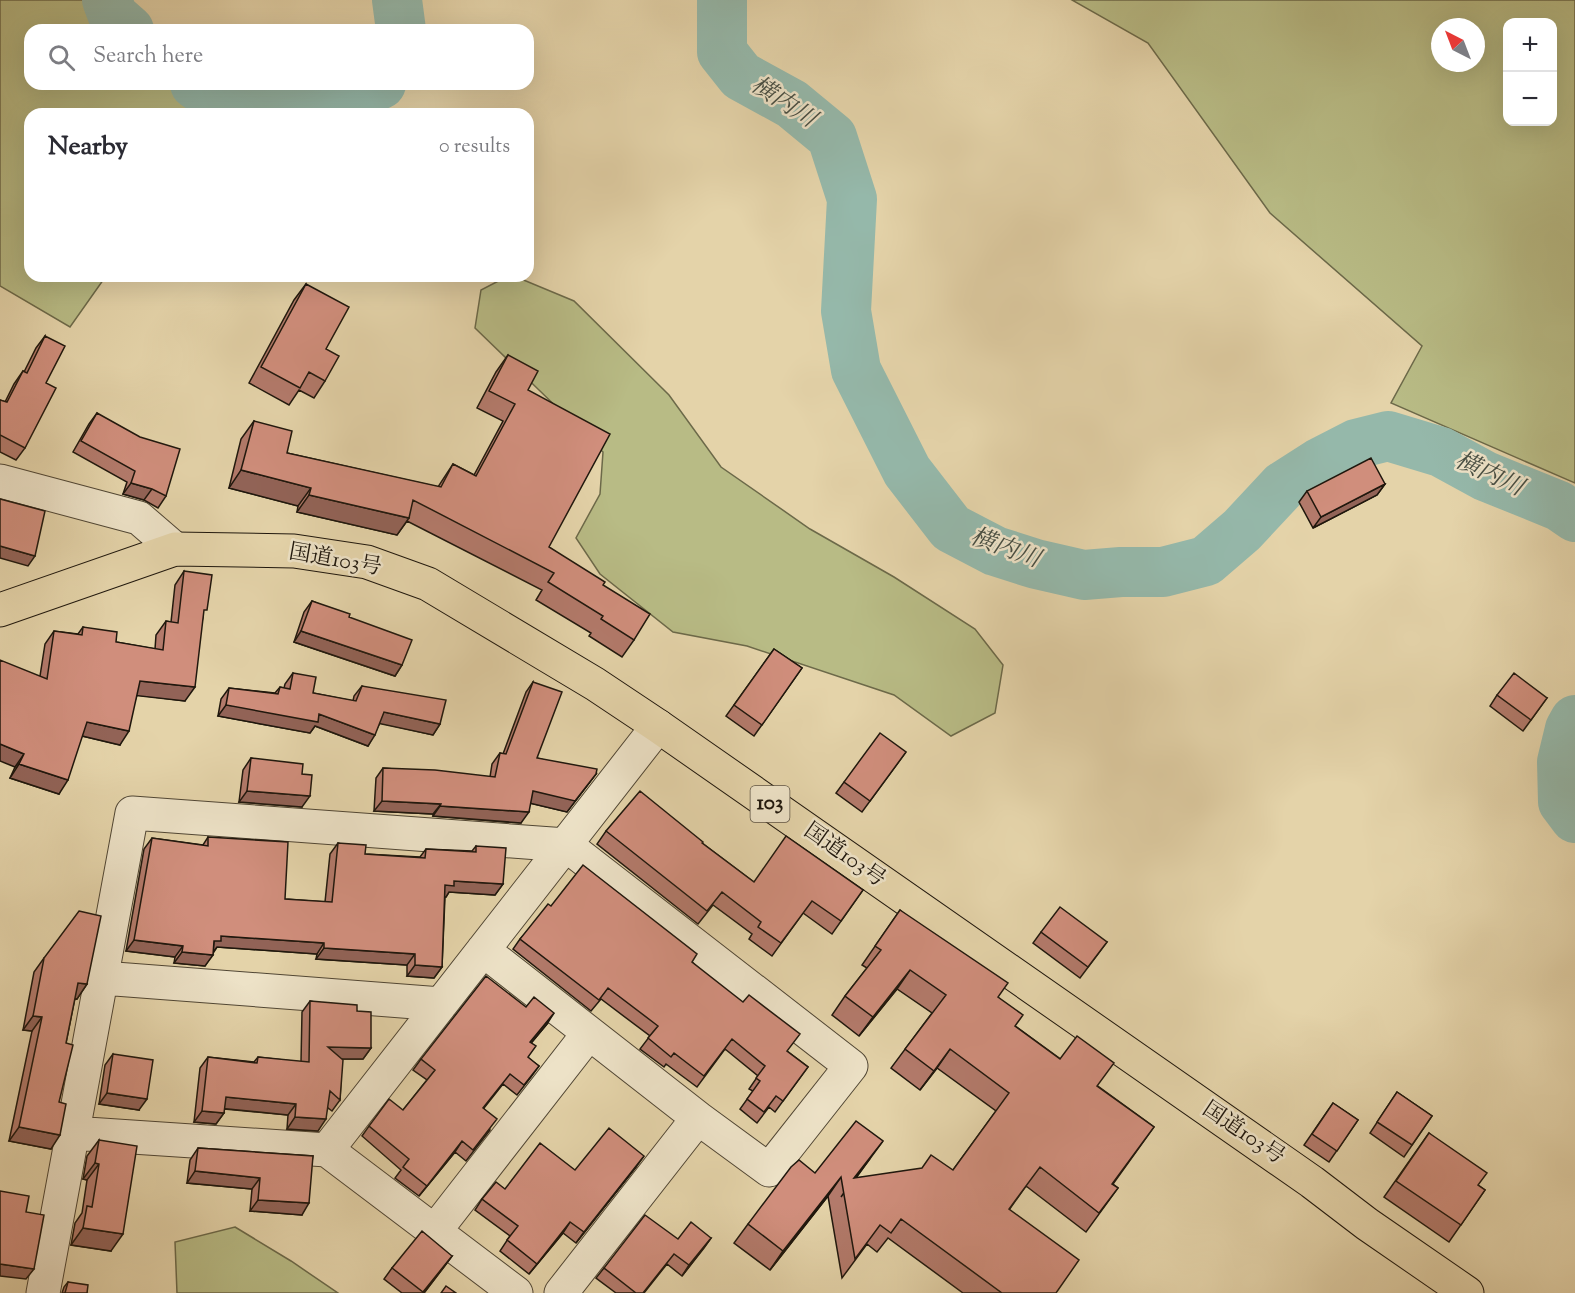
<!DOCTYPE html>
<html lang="en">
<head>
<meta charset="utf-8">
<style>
  body { margin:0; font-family:"Sorts Mill Goudy","Noto Serif JP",serif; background:#f2f2f3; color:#2b2b33 }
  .controls { position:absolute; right:18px; top:18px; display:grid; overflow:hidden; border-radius:12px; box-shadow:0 6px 24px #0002 }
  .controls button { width:54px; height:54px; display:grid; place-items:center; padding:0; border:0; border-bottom:2px solid #e1e1e2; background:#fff; color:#2b2b33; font:30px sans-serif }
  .compass { position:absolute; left:1431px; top:18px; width:54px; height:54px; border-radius:50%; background:#fff; box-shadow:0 6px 24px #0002; rotate:318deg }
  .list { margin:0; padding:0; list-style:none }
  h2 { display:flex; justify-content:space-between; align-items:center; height:78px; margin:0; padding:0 24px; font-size:26px }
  h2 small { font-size:20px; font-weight:400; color:#7c7c81 }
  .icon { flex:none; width:33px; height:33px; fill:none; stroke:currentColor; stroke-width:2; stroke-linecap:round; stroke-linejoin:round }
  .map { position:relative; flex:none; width:1575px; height:1293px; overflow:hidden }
  .search { position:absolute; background:#fff; box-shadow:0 6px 24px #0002; left:24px; top:24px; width:510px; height:66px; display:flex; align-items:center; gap:15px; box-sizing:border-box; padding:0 21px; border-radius:18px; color:#7c7c81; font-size:22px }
  .panel { position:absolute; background:#fff; box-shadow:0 6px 24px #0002; left:24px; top:108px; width:510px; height:174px; border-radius:18px }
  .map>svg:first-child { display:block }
  .green { fill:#b8bb85; stroke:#6c6949; stroke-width:1.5; fill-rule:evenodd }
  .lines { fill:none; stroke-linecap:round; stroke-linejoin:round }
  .river { stroke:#95b8aa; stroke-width:50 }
  .minor-casing { stroke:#504634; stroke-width:35 }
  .highway-casing { stroke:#1f170d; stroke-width:35 }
  .minor { stroke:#ede2c7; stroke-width:33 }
  .highway { stroke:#e4d3a9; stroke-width:33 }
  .wall { fill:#b37a6b; stroke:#1f170d; stroke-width:1.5 }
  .shaded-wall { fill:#926357; stroke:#1f170d; stroke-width:1.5 }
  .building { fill:#d08e7c; stroke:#1f170d; stroke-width:1.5 }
  .labels { text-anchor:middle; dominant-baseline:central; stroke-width:5; stroke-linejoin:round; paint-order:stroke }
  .shield { fill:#ede2c7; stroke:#5d5445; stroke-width:1.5 }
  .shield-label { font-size:21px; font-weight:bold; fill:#1f170d }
  .street-label { font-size:22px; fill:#1f170d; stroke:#ede2c7 }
  .water-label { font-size:24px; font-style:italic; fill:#484f44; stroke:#ede2c7 }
</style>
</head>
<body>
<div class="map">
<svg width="1575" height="1293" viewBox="0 0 1575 1293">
  <rect width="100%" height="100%" fill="#e4d3a9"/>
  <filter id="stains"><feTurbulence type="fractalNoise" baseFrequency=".00333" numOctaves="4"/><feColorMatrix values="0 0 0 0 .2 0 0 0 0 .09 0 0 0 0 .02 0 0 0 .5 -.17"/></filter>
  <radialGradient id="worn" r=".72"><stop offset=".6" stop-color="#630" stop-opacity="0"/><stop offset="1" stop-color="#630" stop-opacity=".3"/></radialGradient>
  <path class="green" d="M0 0H120L127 30H30V84H171L214 114H30V276H106L70 327 0 286Z
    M1072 0H1575V483L1391 403 1422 346 1270 213 1148 43ZM1508 22H1552V122H1508ZM1440 27H1476V63H1440Z
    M508 276H514L574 301 669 395 721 467 810 529 894 577 975 629 1003 665 995 713 951 736 894 695 747 646 673 632 600 574 576 538 600 494 603 452 475 328 481 290Z
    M235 1227 291 1261 338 1293H177L175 1242Z"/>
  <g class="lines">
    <path class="river" d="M107 0 113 16 129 30
      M397 0 401 30
      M722 0V52L741 76 792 104 832 137 852 199 846 311 856 370 907 471 951 528 995 551 1036 564 1084 575 1121 572H1163L1206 561 1242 530 1283 486 1319 463 1356 444 1388 436 1441 452 1485 476 1559 506 1575 517
      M195 84 225 105 269 110 335 93H357L381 84
      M1575 720 1570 729 1562 762 1563 802 1575 818"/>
    <defs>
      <path id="minor" d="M0 481 139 518 175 549
        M483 950 698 1118
        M102 978 441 1004
        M72 1133 327 1150 516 1293
        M327 1150 658 726
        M434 1232 589 1033
        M43 1293 132 813 566 845 851 1066 769 1170 698 1118 561 1293"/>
      <path id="highway" d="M0 610 175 549 294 551 367 562 428 584 595 684 658 726 1312 1182 1367 1224 1467 1293"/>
    </defs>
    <use href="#minor" class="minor-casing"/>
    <use href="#highway" class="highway-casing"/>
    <use href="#minor" class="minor"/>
    <use href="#highway" class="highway"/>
  </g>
  <path class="wall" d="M306 284 326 349 325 381 314 398 299 390 289 405 249 383 294 300Z
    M45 336 46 383 25 448 16 460 0 452V400L5 402 14 384 23 371 24 372 36 348Z
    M508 355 528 390 549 547 603 585 634 640 622 657 589 636 591 633 536 600 542 590 407 521 397 535 297 512 298 506 229 488 241 439 254 421 287 453 438 487 453 464 474 475 503 421 477 408 496 372Z
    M97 413 166 496 158 508 144 500 123 494 127 482 73 452 89 424Z
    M1385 484 1377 495 1313 528 1299 502 1307 491Z
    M184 571 203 617 185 701 137 695 120 745 82 736 59 794 10 778 15 767 40 676 45 644 54 631 78 634 83 627 116 642 155 649 156 635 166 621 171 622 175 585Z
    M312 601 349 617 402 665 395 676 294 642 304 612Z
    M774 649 802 668 754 736 726 716Z
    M293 673 313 693 353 701 354 696 362 686 440 724 433 735 380 723 368 746 315 726 310 733 218 716 221 699 229 688 275 693 280 687 284 688 285 684Z
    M533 682 537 758 596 774 567 812 530 803 521 823 433 816V814L374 811 376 778 383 768 490 777 492 764 500 753 503 754 526 692Z
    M1497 695 1547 698 1523 731 1490 706Z
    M906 752 862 812 836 793 844 782Z
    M251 758 302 774V807L239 802 243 770Z
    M606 831 702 843 754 882 863 890 832 934 803 913 772 956 749 939 752 934 713 905 698 924 597 844Z
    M208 837 285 899 325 902 330 854 338 843 365 854 420 857 426 849 472 851 476 846 503 884 495 895 449 892 446 897H445L442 967 434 978 407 976V965L316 959 317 954 217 947 205 966 174 963 175 957 126 951 144 849 152 838 203 845Z
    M551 906 692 962 787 1051 808 1067 775 1112 769 1107 757 1123 740 1109 753 1091 749 1089 758 1076 725 1049 697 1087 666 1064 664 1067 640 1049 650 1036 601 999 591 1011 513 949 520 939Z
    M900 910 998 997 1015 1026 1154 1127 1113 1184 1118 1188 1086 1232 1026 1186 1009 1210 1056 1293H963L888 1238 877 1252 867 1244 842 1278 828 1196 770 1270 734 1243 748 1224 815 1173 869 1160 856 1178 953 1170 996 1111 937 1068 920 1090 891 1068 932 1013 897 989 859 1036 832 1015 845 996 867 968 862 965Z
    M1041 932 1107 942 1080 978 1033 943Z
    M44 958 87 984 77 999 75 998 66 1043 59 1102 51 1149 9 1141 32 1031 23 1030 34 972Z
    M310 1001 357 1011 371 1048 363 1059H342L340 1100 332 1111 328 1108 318 1131 287 1129 288 1115 224 1109V1113L216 1124 194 1122 200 1068 208 1057 254 1062 258 1057 301 1062 302 1012Z
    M547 1024 531 1043 528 1058 539 1066 531 1077 517 1095 503 1084 484 1108 490 1130 466 1161 455 1152 419 1196 395 1178 401 1170 362 1136 369 1126 403 1110 427 1080 413 1070 421 1059Z
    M113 1054 139 1110 99 1104 105 1065Z
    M1397 1092 1432 1116 1404 1157 1370 1133Z
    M1333 1103 1358 1120 1329 1162 1304 1145Z
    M1429 1133 1478 1185 1485 1190 1449 1242 1384 1197Z
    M99 1140 111 1251 71 1245 75 1223 82 1213 87 1180 83 1179 87 1156Z
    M198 1148 313 1156 302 1215 250 1211 252 1189 187 1183 190 1160Z
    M636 1167 576 1243 563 1233 529 1274 500 1251 510 1236 475 1210 482 1199 505 1189 575 1170Z
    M711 1238 682 1276 667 1264 644 1293H616L596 1278 604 1268 678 1239Z
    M452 1256 424 1293H402L384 1279 392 1268Z
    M68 1282 87 1293H62L64 1287Z"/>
  <path class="shaded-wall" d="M241 470 311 488 298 506 229 488Z
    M131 483 152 489 144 500 123 494Z
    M1385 484 1377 495 1313 528 1321 517Z
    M309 495 409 518 397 535 297 512Z
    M0 546 35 556 28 566 0 558Z
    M301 631 402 665 395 676 294 642Z
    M140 681 195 687 185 701 131 695Z
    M226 705 319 714 375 735 368 746 315 726 310 733 218 716Z
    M384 712 440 724 433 735 377 723Z
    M87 722 129 731 120 745 78 735Z
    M0 744 24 754 15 767 0 761Z
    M19 764 68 780 59 794 10 778Z
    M596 774 567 812 525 802 533 791Z
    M247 791 310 796 302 807 239 802Z
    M382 801 441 804 433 814 374 811Z
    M440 806 529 812 521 823 433 816Z
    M454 881 503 884 495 895 449 892 446 897 438 896 445 885Z
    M221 936 324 943 317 954 217 947 213 952 214 941Z
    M134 940 183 946 175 957 126 951Z
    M324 948 415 954 407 965 316 959Z
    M182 952 213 955 205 966 174 963Z
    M415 965 442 967 434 978 407 976Z
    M910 970 897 989 859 1036 873 1017Z
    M78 983 87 984 77 999 68 997Z
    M554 1013 547 1024 523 1053 530 1042Z
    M33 1016 42 1017 32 1031 23 1030Z
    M328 1047 371 1048 363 1059H320Z
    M950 1049 937 1068 920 1090 934 1071Z
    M107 1093 147 1099 139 1110 99 1104Z
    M226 1097 296 1104 288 1115 218 1108Z
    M202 1111 224 1113 216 1124 194 1122Z
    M295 1117 326 1119 318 1131 287 1129Z
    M19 1127 60 1135 51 1149 9 1141Z
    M462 1141 455 1152 419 1196 427 1186Z
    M883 1141 869 1160 841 1197 854 1178Z
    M644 1156 636 1167 576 1243 584 1232Z
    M95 1163 99 1164 87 1180 83 1179Z
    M195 1171 260 1178 252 1189 187 1183Z
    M841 1177 828 1196 770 1270 783 1251Z
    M258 1200 309 1203 302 1215 250 1211Z
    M570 1222 563 1233 529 1274 537 1264Z
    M83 1228 123 1234 111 1251 71 1245Z
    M711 1238 704 1248 682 1276 689 1265Z
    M452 1256 444 1267 424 1293H423Z
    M0 1264 34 1269 26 1279 0 1276Z"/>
  <path class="building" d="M306 284 349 307 326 349 339 356 325 381 309 372 300 388 261 367Z
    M45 336 65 346 46 383 56 388 25 448 0 435V400L7 402 23 371 27 373Z
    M508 355 538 371 528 390 610 434 549 547 605 582 603 585 650 614 634 640 601 619 603 616 548 582 554 573 413 500 409 518 309 495 311 488 241 470 254 421 292 431 287 453 441 487 453 464 476 476 515 404 489 391Z
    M97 413 140 437 180 449 166 496 152 489 131 483 135 471 81 441Z
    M1371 458 1385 484 1321 517 1307 491Z
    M0 499 45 511 35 556 0 546Z
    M184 571 212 575 207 610H204L195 687 140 681 129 731 87 722 68 780 19 764 24 754 0 744V660L47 679 54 631 82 635 83 627 117 632 116 642 163 650 166 621 178 623Z
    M312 601 350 614 349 617 412 640 402 665 301 631Z
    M774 649 802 668 762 725 734 705Z
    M293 673 316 677 313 693 356 701 362 686 446 700 440 724 384 712 375 735 319 714 318 722 226 705 229 688 278 694 280 687 290 689Z
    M1514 673 1547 698 1531 720 1497 695Z
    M533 682 562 692 537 758 597 769 596 774 575 801 533 791 529 812 440 806 441 804 382 801 383 768 435 770 495 777 500 753 506 754Z
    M880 733 906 752 870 801 844 782Z
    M251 758 303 764 302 774 312 775 310 796 247 791Z
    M640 791 703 842 702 843 754 882 786 836 863 890 841 921 812 901 781 943 758 927 761 922 722 892 707 911 606 831Z
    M208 837 288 842 285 899 332 902 338 843 366 845 365 854 425 858 426 849 476 852V846L506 848 503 884 454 881V886L445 885 442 967 415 965V954L324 948V943L221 936V941H214L213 955 182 952 183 946 134 940 152 838 208 846Z
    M583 865 697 954 692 962 743 1002 749 995 800 1034 787 1051 808 1067 783 1101 776 1096 764 1112 747 1099 760 1081 756 1078 765 1066 732 1039 704 1076 674 1053 671 1057 648 1038 658 1026 608 988 599 1000 520 939 548 904 551 906Z
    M1060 907 1107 942 1088 967 1041 932Z
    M900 910 1008 983 998 997 1023 1015 1015 1026 1060 1059 1077 1036 1114 1063 1097 1086 1154 1127 1112 1184 1118 1188 1099 1213 1040 1167 1009 1209 1079 1260 1056 1293H1002L901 1219 891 1233 880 1225 855 1259 841 1177 783 1251 748 1224 791 1167 799 1160 815 1173 856 1121 883 1141 854 1178 922 1168 931 1155 953 1170 1009 1093 950 1049 934 1071 905 1049 946 995 910 970 873 1017 845 996 881 950 875 946Z
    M79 911 101 916 87 984 78 983 66 1043 73 1045 59 1102 66 1104 60 1135 19 1127 42 1017 33 1016 44 958Z
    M486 976 526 1007 534 997 554 1013 530 1042 536 1046 528 1057 539 1066 524 1085 510 1074 483 1108 497 1119 473 1150 462 1141 427 1186 403 1167 409 1159 369 1126 389 1099 403 1110 435 1070 421 1059Z
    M310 1001 357 1005V1011L371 1012V1048L328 1047 343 1060 340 1100 330 1091 326 1119 295 1117 296 1104 226 1097 224 1113 202 1111 208 1057 257 1063 258 1057 309 1062Z
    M113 1054 153 1060 147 1099 107 1093Z
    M1397 1092 1432 1116 1412 1145 1377 1122Z
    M1333 1103 1358 1120 1337 1151 1312 1134Z
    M609 1128 644 1156 584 1232 570 1222 537 1264 507 1240 518 1226 482 1199 496 1182 505 1189 540 1143 575 1170Z
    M1429 1133 1487 1173 1478 1185 1485 1190 1461 1225 1396 1181Z
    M99 1140 137 1146 123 1234 83 1228 87 1206 92 1207 99 1164 95 1163Z
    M198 1148 313 1156 309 1203 258 1200 260 1178 195 1171Z
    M0 1191 29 1196 26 1212 44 1215 34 1269 0 1264Z
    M645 1215 678 1239 691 1222 711 1238 689 1265 674 1254 643 1293H636L604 1268Z
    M422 1231 452 1256 423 1292 392 1268Z
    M68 1282 88 1285 87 1293H65Z
    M446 1286 456 1293H441Z"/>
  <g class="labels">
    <rect class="shield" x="750.5" y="786" width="39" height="36" rx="4.5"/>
    <g class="shield-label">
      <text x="770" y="804">103</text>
    </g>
    <g class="street-label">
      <text transform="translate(335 561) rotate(10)">国道103号</text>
      <text transform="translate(844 856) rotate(35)">国道103号</text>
      <text transform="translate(1243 1134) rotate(34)">国道103号</text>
    </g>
    <g class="water-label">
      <text transform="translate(783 103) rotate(33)">横内川</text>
      <text transform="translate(1489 475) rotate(25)">横内川</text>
      <text transform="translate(1005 549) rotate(20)">横内川</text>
    </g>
  </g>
  <rect width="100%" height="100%" filter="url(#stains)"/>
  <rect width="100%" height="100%" fill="url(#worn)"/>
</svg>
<div class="controls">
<button>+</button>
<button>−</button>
</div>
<svg class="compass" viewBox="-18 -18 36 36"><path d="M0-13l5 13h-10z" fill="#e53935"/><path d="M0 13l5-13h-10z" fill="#7c7c81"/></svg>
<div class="search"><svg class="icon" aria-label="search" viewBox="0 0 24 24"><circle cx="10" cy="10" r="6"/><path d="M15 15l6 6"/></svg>Search here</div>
<section class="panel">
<h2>Nearby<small>0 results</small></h2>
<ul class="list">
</ul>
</section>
</div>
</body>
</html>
